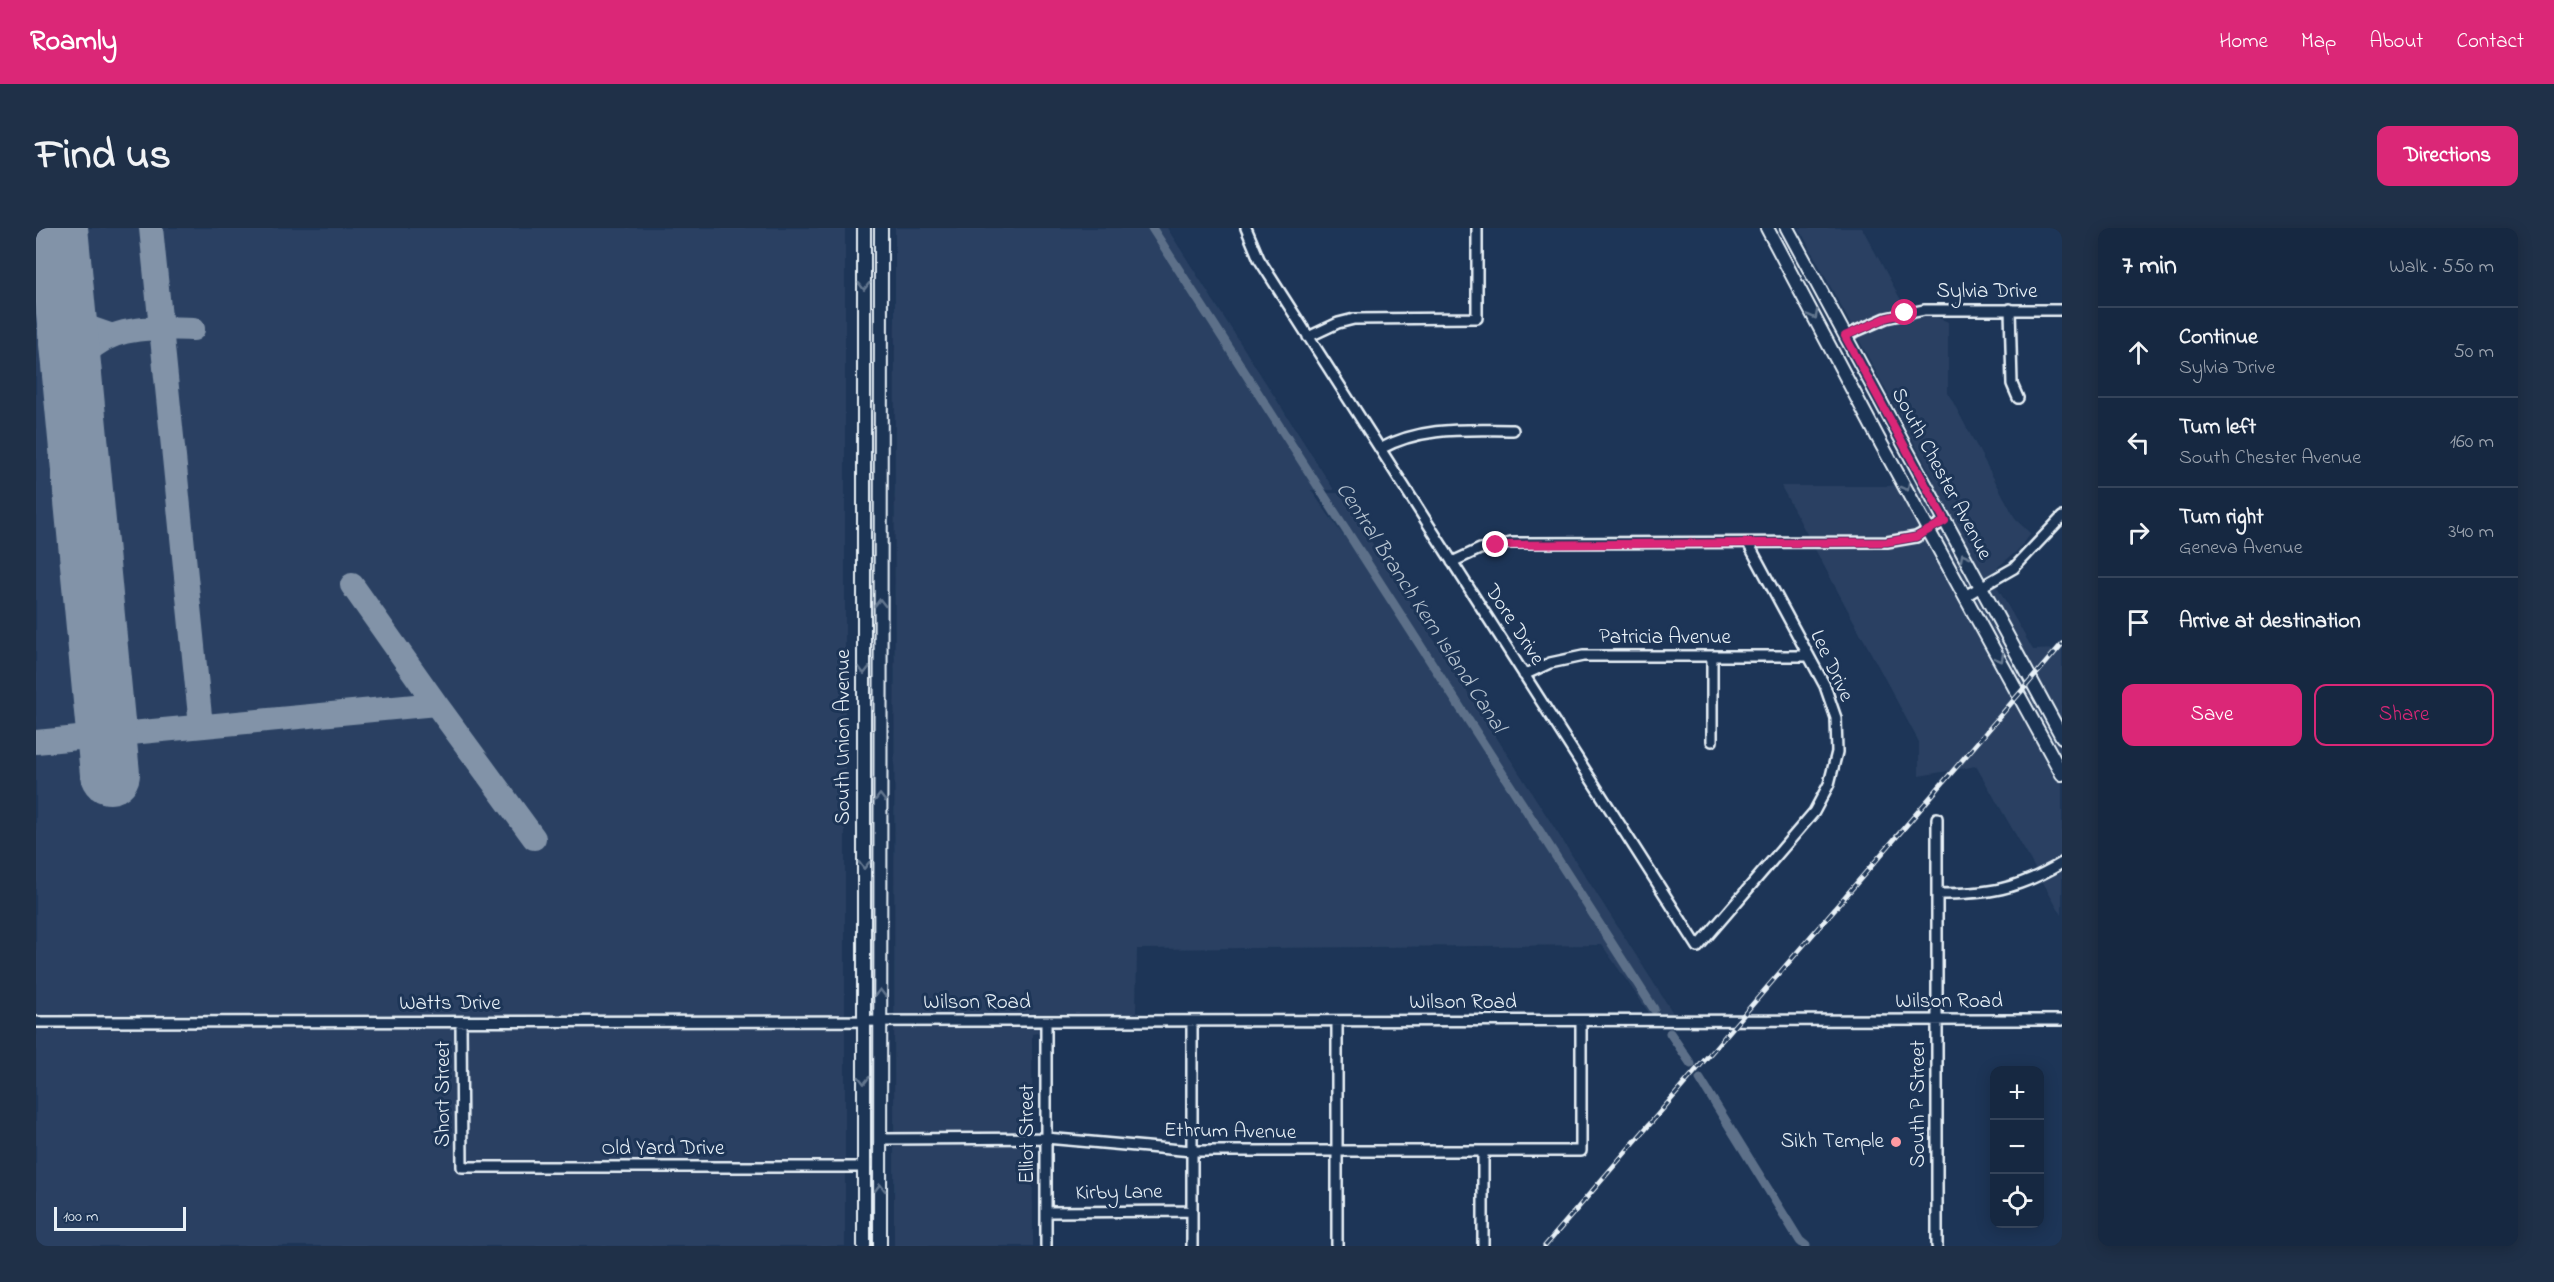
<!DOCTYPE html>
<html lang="en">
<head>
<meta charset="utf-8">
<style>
  body { margin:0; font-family:"Indie Flower",sans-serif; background:#1f3048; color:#f1f3f6 }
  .controls { position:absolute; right:18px; bottom:18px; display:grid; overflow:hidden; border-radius:12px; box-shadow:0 3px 15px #0003 }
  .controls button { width:54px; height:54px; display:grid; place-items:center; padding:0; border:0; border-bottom:2px solid #35445a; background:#162841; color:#f1f3f6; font:30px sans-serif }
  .scale { position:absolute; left:18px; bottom:15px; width:132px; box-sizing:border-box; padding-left:6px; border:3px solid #e8f1f8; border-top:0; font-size:16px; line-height:21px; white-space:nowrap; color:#e8f1f8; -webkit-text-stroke:4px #1d3557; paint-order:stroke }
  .stop { position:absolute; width:18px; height:18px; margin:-14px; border:4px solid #db2777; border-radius:50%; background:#fff }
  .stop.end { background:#db2777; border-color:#fff; box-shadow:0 2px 6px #0008 }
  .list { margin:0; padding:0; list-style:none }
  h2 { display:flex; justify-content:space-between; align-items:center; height:78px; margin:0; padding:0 24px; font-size:26px }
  h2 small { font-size:20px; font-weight:400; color:#9ea6b1 }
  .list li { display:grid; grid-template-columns:39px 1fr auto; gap:18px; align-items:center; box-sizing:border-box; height:90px; padding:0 24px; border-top:2px solid #35445a }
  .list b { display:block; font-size:22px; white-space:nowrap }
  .list p { margin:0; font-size:20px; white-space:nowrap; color:#9ea6b1 }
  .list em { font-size:20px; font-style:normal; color:#9ea6b1 }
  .actions { display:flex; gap:12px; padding:18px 24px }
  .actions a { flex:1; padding:14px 0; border:2px solid #db2777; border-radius:12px; text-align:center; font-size:21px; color:#db2777 }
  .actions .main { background:#db2777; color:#fff }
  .icon { flex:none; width:33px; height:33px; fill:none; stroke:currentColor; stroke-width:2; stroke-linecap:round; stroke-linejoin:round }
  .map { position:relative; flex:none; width:2026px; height:1018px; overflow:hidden; border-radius:12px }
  header { display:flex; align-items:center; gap:36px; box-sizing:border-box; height:84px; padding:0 30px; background:#db2777; color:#fff }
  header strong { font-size:28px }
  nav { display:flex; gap:33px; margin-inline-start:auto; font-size:21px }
  .intro { display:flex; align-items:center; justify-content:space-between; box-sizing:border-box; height:144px; padding:0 36px }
  h1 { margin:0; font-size:42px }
  .button { padding:15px 27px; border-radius:12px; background:#db2777; color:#fff; font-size:21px; font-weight:700 }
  main { display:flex; gap:36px; padding:0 36px }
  aside { flex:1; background:#162841; border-radius:12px; box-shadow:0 3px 15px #0003 }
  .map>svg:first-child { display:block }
  .built { fill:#2a4162 }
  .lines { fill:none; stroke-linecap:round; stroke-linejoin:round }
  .canal { stroke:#5d7089; stroke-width:9 }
  .taxiway { stroke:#8293a8; stroke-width:24 }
  .runway { stroke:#8293a8; stroke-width:60 }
  .minor-casing { stroke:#e8f1f8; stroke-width:14 }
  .major-casing { stroke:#e8f1f8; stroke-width:16 }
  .minor { stroke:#1d3557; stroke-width:9 }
  .major { stroke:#1d3557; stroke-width:12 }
  .rail-casing { stroke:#e8f1f8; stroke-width:5 }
  .rail { stroke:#1d3557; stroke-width:3; stroke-dasharray:9; stroke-linecap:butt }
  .oneway { stroke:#64778f }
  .route { stroke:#db2777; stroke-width:8 }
  .poi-dot { fill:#ff9aa2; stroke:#1d3557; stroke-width:2 }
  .labels { text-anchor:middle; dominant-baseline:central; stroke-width:6; stroke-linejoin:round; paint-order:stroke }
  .street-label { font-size:21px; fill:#e8f1f8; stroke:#1d3557 }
  .poi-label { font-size:21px; fill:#e8f1f8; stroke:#1d3557; text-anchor:end }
  .water-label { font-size:22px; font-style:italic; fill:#b7c4d1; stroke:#1d3557 }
</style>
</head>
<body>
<header>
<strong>Roamly</strong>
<nav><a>Home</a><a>Map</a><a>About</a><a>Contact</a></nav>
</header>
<div class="intro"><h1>Find us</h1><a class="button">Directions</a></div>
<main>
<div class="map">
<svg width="2026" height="1018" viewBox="0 0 2026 1018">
  <rect width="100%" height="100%" fill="#1d3557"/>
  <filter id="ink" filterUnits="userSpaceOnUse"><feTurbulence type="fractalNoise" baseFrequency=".0167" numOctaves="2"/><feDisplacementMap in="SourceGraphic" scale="12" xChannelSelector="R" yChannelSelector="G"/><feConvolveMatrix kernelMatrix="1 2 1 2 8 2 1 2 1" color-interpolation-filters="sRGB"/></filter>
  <g filter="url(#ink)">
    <path class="built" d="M0 0H809V1018H0Z
      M859 0H1131L1298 262H1275L1308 309 1281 265H1304L1642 793 1618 792 1566 717 1101 721 1100 785 996 806 997 1018H858Z
      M1763 0H1826L1866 74 1912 94V165L1980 292 1995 306 1981 323 1962 339 1958 354 1997 422 2026 421V687L1940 538 1883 548V514L1745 258H1852L1898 252Z"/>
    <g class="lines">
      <path class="canal" d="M1116 0 1618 781
        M1634 805 1655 836
        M1664 851 1764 1013 1770 1018"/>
      <path class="taxiway" d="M115 0 165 498
        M29 77 48 98 74 107
        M36 148C42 139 49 125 58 118 84 97 126 100 157 101
        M316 357 400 476 498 610
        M0 514 400 476"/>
      <path class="runway" d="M22 0 74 546"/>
      <defs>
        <path id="minor" d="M1210 0 1223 31 1662 719 1778 584 1793 556 1801 524 1800 490 1789 458 1712 315
          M1974 81 1976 156 1982 170
          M1809 108 1850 90 1888 82H2026
          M1272 109 1302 95 1318 91 1441 90V0
          M1344 221C1386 198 1430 202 1477 202
          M1416 334 1444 321 1475 315 1851 314 1880 309 1909 293
          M1929 368 1978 340 2026 289
          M1676 428V513
          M1488 447 1514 435 1547 428H1773
          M1901 666C1953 666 1980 662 2026 635
          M0 794 2026 792
          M425 794 426 939H828
          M844 911 1010 910 1156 923H1545V793
          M1447 923V1018
          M1010 984 1156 983
          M1010 1018V793
          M1156 1018V793
          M1301 1018V793
          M1901 1018V590"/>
        <path id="major" d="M1731 0 1842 210 2026 546
          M1751 0 2026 509
          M828 1018V0
          M844 1018 845 0"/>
      </defs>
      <use href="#minor" class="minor-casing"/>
      <use href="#major" class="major-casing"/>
      <use href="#minor" class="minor"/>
      <use href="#major" class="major"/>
      <defs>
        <path id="rail" d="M1509 1018 2026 416"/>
      </defs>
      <use href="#rail" class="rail-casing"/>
      <use href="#rail" class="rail"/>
    </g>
    <defs><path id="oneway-chevron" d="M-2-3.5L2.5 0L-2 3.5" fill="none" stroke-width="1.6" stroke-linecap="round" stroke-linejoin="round" transform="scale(1.5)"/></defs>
    <g class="oneway">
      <use href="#oneway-chevron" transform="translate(828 58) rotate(90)"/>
      <use href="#oneway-chevron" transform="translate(1778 87) rotate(62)"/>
      <use href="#oneway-chevron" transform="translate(1870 259) rotate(61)"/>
      <use href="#oneway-chevron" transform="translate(1928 329) rotate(-118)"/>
      <use href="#oneway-chevron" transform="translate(844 375) rotate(-90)"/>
      <use href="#oneway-chevron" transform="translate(1964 430) rotate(61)"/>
      <use href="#oneway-chevron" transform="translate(828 442) rotate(90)"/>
      <use href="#oneway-chevron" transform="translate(844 570) rotate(-90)"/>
      <use href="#oneway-chevron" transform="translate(828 637) rotate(90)"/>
      <use href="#oneway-chevron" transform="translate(844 765) rotate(-90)"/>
      <use href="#oneway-chevron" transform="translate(828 852) rotate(90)"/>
      <use href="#oneway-chevron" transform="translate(844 960) rotate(-90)"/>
    </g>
  </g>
  <g class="lines" filter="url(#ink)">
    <path class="route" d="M1460 317 1851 314 1880 309 1909 293 1809 108 1850 90 1869 85"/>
  </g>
  <circle class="poi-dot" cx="1860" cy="914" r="6"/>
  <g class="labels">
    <g class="street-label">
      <text x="1951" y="64">Sylvia Drive</text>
      <text transform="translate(1905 246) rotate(62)">South Chester Avenue</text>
      <text transform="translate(1478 397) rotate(57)">Dore Drive</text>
      <text x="1629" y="410">Patricia Avenue</text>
      <text transform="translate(1795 438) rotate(65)">Lee Drive</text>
      <text transform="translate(808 509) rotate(-90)">South Union Avenue</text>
      <text x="1913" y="774">Wilson Road</text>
      <text x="941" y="775">Wilson Road</text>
      <text x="1427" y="775">Wilson Road</text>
      <text x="414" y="776">Watts Drive</text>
      <text transform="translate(408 866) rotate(-90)">Short Street</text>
      <text transform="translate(1883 876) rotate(-90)">South P Street</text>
      <text transform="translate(1194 904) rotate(1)">Ethrum Avenue</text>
      <text transform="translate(992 906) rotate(-90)">Elliot Street</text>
      <text x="627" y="921">Old Yard Drive</text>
      <text transform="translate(1083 965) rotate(-1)">Kirby Lane</text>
    </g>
    <g class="poi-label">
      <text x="1848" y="914">Sikh Temple</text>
    </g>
    <g class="water-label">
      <text transform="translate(1384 380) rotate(57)">Central Branch Kern Island Canal</text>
    </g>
  </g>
</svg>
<div class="controls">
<button>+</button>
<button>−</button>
<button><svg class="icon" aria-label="locate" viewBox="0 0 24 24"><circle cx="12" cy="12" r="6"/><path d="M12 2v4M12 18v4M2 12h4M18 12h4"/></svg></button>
</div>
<div class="scale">100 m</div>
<div class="stop" style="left:1869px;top:85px"></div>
<div class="stop end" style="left:1460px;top:317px"></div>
</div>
<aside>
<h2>7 min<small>Walk · 550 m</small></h2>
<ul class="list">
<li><svg class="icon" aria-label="ahead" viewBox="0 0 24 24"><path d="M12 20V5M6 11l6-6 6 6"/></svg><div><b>Continue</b><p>Sylvia Drive</p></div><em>50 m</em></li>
<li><svg class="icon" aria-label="left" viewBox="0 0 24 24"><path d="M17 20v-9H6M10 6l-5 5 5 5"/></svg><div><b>Turn left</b><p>South Chester Avenue</p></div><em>160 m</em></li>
<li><svg class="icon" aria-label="right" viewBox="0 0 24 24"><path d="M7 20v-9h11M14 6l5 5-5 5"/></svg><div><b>Turn right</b><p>Geneva Avenue</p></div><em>340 m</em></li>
<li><svg class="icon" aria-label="arrive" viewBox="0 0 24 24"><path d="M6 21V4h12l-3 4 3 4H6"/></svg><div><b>Arrive at destination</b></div></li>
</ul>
<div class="actions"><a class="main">Save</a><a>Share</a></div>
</aside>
</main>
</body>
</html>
